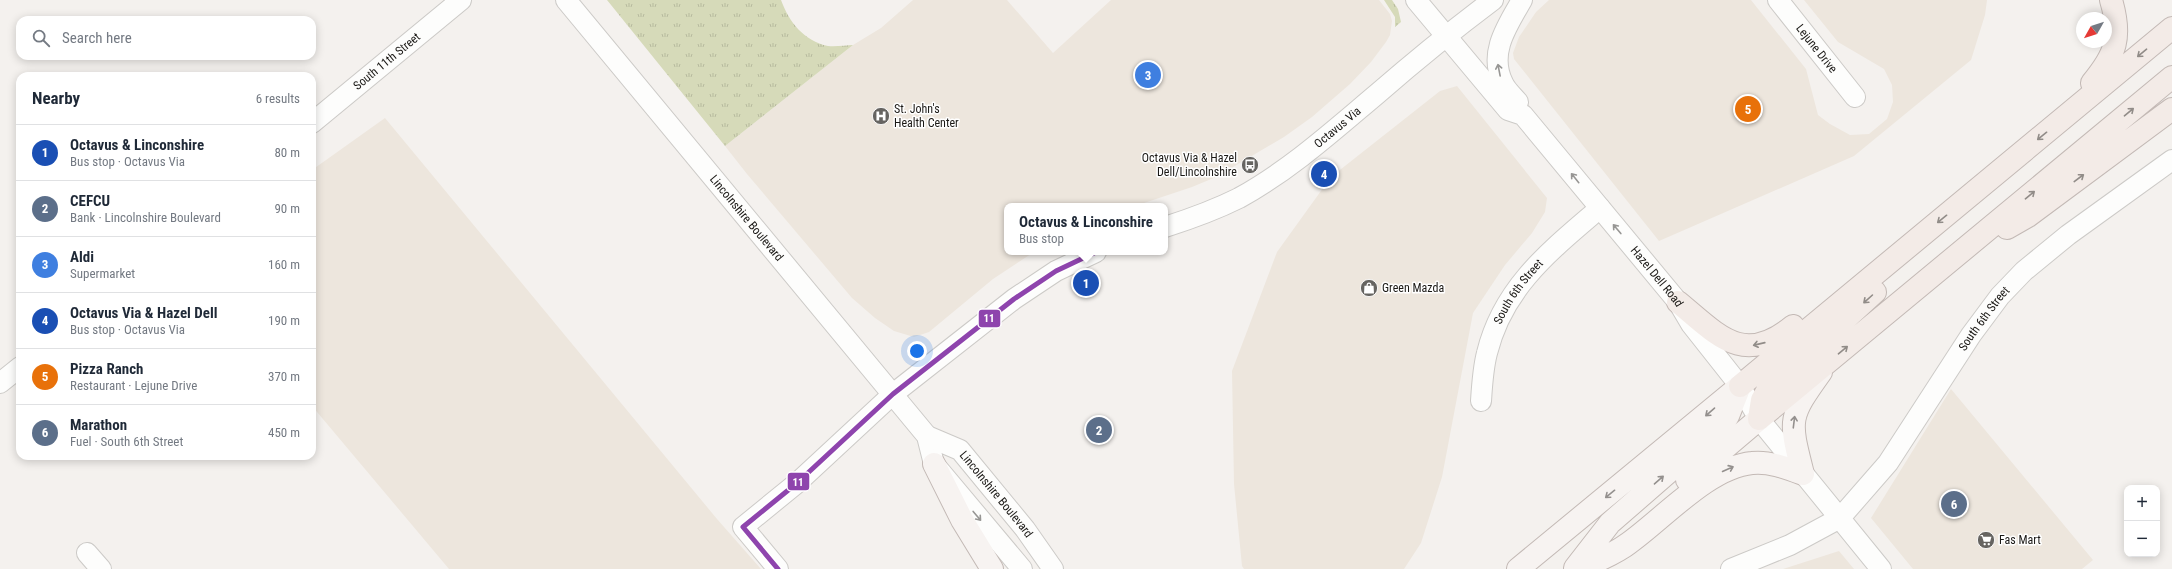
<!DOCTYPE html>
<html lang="en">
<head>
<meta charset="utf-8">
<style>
  body { margin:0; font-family:"Roboto Condensed",sans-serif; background:#f6f6f7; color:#1f2937 }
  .controls { position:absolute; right:12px; bottom:12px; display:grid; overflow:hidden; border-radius:8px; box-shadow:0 2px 10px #0003 }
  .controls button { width:36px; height:36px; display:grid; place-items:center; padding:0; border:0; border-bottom:1px solid #e0e1e3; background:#fff; color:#1f2937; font:20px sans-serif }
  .compass { position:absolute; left:2076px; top:12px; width:36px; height:36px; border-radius:50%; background:#fff; box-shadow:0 2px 10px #0003; rotate:231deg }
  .you { position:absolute; left:917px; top:351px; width:14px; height:14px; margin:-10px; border:3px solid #fff; border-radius:50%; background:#1a73e8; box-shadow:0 0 0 6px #1a73e833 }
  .badge { display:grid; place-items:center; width:26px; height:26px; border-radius:50%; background:#666461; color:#fff; font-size:13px; font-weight:700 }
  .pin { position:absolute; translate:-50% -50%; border:2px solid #fff; box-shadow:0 1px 4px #0006 }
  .popup { position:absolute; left:1004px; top:203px; width:164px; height:52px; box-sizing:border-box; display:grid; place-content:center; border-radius:8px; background:#fff; filter:drop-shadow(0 1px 3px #0005); font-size:13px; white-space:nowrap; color:#747a83 }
  .popup b { font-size:15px; color:#1f2937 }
  .popup::after { content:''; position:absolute; left:50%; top:100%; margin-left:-8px; border:8px solid transparent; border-top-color:#fff }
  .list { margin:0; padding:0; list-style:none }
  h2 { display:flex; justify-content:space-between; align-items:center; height:52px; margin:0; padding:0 16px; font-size:17px }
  h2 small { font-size:13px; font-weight:400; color:#747a83 }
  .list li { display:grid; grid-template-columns:26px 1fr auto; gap:12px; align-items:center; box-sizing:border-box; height:56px; padding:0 16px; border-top:1px solid #e0e1e3 }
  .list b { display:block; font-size:15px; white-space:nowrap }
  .list p { margin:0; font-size:13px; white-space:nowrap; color:#747a83 }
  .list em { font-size:13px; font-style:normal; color:#747a83 }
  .icon { flex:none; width:22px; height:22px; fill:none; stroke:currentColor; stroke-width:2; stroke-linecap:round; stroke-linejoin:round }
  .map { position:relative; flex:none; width:2172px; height:569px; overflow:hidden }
  .search { position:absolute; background:#fff; box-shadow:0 2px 10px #0003; left:16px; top:16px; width:300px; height:44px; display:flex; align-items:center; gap:10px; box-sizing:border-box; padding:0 14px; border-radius:12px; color:#747a83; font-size:15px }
  .panel { position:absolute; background:#fff; box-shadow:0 2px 10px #0003; left:16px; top:72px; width:300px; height:388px; border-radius:12px }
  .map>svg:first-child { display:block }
  .built { fill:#ede6dd }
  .grass { fill:url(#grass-tufts) }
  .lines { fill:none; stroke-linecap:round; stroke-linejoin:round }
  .minor-casing { stroke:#cccac7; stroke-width:22 }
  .major-casing { stroke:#c3b9b5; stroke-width:24 }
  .highway-casing { stroke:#c3b9b5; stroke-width:24 }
  .minor { stroke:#fdfdfc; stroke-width:20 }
  .major { stroke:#f7f3f1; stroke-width:22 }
  .highway { stroke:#f3ebe7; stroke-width:22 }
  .bus-1-casing { stroke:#fff; stroke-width:8 }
  .bus-1 { stroke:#8e44ad; stroke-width:5 }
  .oneway { stroke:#918c88 }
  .oneway2 { stroke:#979694 }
  .oneway3 { stroke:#94908e }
  .labels { text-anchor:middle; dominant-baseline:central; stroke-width:3; stroke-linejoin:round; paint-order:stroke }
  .street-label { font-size:12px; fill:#1a1815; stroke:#fff }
  .poi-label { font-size:12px; fill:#1a1815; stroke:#fff; text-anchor:start }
  .line-badge { stroke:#fff; stroke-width:1.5 }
  .badge-label { font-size:11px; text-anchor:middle; font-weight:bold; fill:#fff }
</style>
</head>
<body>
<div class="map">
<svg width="2172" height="569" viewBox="0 0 2172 569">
  <defs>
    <pattern id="grass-tufts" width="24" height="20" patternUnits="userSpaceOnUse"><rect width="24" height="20" fill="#d6dab9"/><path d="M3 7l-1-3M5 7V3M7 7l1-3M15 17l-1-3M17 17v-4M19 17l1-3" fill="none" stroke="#b7ba9e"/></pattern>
  </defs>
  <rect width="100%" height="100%" fill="#f4f1ee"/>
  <path class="built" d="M913 0H1007L1053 53 1111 0H1379L1390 14 1392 21 1390 35 1386 42 1371 62 1350 84 1312 117 1284 137 1216 177 1192 187 1135 206H1007V252H1034L993 279 929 332 914 337 894 331 875 318 852 298 747 174 725 146 853 45 881 28Z
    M1549 0H1751L1806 69 1818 115 1830 124 1850 135 1869 134 1887 119 1893 102 1892 85 1884 69 1838 42 1804 0H1987L1985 15 1971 60 1854 156 1659 241 1514 59 1513 53 1519 37 1536 12Z
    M1457 86 1547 198 1545 212 1532 233 1505 265 1473 313 1442 477 1421 543 1404 569H1244L1242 566 1234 484 1232 371 1277 252 1331 177 1440 91Z
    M385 118 717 519 761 569H449L312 406V170Z
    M1951 389 2093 560 2082 569H1913L1871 518Z
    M1839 551 1854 569H1783Z"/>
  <path class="grass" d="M607 0H781C789 22 804 41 828 46 836 47 846 45 853 45L725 146Z
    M1384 0H1392L1398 9 1401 22 1395 27V17Z"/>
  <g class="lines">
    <defs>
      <g id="minor">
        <path id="s1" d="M566 0 927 436 934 464 1022 569"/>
        <path id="s2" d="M1416 0 1508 110 1523 115 1678 302 1691 324 1740 386 1759 419 1881 569"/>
        <path id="s3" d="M1778 0 1855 97"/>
        <path d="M1518 102C1513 96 1506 90 1503 83 1488 53 1507 26 1522 0"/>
        <path id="s4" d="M312 123 461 0"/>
        <path id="s5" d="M1165 227C1190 219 1215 210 1239 198 1290 170 1333 131 1377 94 1415 61 1453 30 1493 0"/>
        <path d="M0 383 20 367"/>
        <path id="s6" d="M1481 401C1482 385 1483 368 1487 353 1503 287 1551 250 1600 208"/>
        <path id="s7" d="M927 436 960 450 1025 529 1053 569"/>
        <path d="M87 553 101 569"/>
        <path d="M778 569 743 527 797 483 893 394 1014 299 1056 271 1096 252"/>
        <path id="s8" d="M1731 569 1790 545 1840 518 1888 463 1971 335 2000 296 2024 271 2068 235 2172 160"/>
      </g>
      <path id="major" d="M934 464 962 520 992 569
        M1803 474C1789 419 1788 418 1821 372
        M1687 480 1759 419
        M1575 568 1610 523 1718 429 1728 416 1738 391
        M1518 569 1740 386
        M1580 569C1596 561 1615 554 1629 543 1664 518 1709 467 1752 463 1769 461 1787 468 1803 474"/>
      <path id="highway" d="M2092 83C2116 54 2122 37 2111 0
        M2007 228 2028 216 2172 109
        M1678 302C1718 335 1743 367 1793 326
        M1740 386 2172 28
        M1759 419 2172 77
        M1759 419 1762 400 1767 391 1875 292"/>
    </defs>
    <use href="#minor" class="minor-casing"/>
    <use href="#major" class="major-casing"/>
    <use href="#highway" class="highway-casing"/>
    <use href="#minor" class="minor"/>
    <use href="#major" class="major"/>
    <use href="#highway" class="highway"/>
    <defs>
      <path id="bus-1" d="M778 569 743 527 797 483 893 394 1014 299 1056 271 1096 252"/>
    </defs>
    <use href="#bus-1" class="bus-1-casing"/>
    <use href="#bus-1" class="bus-1"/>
  </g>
  <defs><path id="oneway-shaft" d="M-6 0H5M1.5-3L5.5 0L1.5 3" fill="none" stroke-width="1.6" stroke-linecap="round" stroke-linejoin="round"/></defs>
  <g class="oneway">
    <use href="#oneway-shaft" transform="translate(2142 53) rotate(140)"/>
    <use href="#oneway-shaft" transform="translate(2129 112) rotate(-40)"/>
    <use href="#oneway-shaft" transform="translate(2042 136) rotate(141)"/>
    <use href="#oneway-shaft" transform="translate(2079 178) rotate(-37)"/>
    <use href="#oneway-shaft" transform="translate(2030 195) rotate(-40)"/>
    <use href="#oneway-shaft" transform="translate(1942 219) rotate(141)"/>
    <use href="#oneway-shaft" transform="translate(1868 299) rotate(138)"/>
    <use href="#oneway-shaft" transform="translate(1759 344) rotate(167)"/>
    <use href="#oneway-shaft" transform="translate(1843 350) rotate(-40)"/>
  </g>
  <g class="oneway2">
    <use href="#oneway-shaft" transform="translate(1499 70) rotate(-101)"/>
    <use href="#oneway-shaft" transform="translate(1575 178) rotate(-129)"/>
    <use href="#oneway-shaft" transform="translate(1617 229) rotate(-130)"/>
    <use href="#oneway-shaft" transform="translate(977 516) rotate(50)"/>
  </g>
  <g class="oneway3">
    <use href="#oneway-shaft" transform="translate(1710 412) rotate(139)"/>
    <use href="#oneway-shaft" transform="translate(1794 422) rotate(-83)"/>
    <use href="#oneway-shaft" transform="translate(1728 469) rotate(-24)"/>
    <use href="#oneway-shaft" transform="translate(1659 480) rotate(-41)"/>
    <use href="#oneway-shaft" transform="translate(1610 494) rotate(141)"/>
  </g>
  <defs>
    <symbol id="hospital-disc" viewBox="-11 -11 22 22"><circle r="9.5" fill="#666461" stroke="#fff"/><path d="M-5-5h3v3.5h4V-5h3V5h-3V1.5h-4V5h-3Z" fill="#fff"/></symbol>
    <symbol id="bus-disc" viewBox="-11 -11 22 22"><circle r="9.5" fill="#666461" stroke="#fff"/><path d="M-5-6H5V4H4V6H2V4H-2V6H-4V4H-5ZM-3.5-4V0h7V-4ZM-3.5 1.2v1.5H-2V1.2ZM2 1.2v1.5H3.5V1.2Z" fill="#fff"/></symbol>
    <symbol id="shop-disc" viewBox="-11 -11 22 22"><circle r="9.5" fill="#666461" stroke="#fff"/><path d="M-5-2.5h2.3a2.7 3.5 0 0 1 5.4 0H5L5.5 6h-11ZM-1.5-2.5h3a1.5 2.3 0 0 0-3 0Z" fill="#fff"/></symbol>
    <symbol id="supermarket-disc" viewBox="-11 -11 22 22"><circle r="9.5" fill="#666461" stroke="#fff"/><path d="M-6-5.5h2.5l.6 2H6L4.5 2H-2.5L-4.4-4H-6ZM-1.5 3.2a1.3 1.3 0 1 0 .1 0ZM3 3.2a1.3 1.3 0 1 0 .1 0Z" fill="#fff"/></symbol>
  </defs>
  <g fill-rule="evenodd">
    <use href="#hospital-disc" x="871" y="106" width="20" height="20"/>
    <use href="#bus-disc" x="1240" y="155" width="20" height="20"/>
    <use href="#shop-disc" x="1359" y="278" width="20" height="20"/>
    <use href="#supermarket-disc" x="1976" y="530" width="20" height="20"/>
  </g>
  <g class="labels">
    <g class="street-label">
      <text stroke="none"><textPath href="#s3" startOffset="62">Lejune Drive</textPath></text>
      <text stroke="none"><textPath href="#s4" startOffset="97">South 11th Street</textPath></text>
      <text stroke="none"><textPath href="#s5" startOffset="201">Octavus Via</textPath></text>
      <text stroke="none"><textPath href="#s1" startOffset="283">Lincolnshire Boulevard</textPath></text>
      <text stroke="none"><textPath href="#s2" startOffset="369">Hazel Dell Road</textPath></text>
      <text stroke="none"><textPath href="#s6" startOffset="118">South 6th Street</textPath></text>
      <text stroke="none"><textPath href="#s8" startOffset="367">South 6th Street</textPath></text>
      <text stroke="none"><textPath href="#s7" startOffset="93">Lincolnshire Boulevard</textPath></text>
    </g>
    <g class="poi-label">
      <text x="894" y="109">St. John's<tspan x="894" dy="14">Health Center</tspan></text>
      <text x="1237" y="158" text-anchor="end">Octavus Via &amp; Hazel<tspan x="1237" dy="14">Dell/Lincolnshire</tspan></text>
      <text x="1382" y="288">Green Mazda</text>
      <text x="1999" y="540">Fas Mart</text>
    </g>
  </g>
  <g class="line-badge">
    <rect x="978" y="309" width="23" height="19" rx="4" fill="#8e44ad"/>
    <rect x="787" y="472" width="23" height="19" rx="4" fill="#8e44ad"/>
  </g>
  <g class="badge-label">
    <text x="989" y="322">11</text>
    <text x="798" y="486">11</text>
  </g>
</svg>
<div class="controls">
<button>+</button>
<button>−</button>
</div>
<svg class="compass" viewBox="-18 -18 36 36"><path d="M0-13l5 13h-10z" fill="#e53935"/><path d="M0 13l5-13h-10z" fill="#747a83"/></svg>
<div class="you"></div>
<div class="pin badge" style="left:1086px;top:283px;background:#1a4fb4">1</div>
<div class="popup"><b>Octavus &amp; Linconshire</b>Bus stop</div>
<div class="pin badge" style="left:1099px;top:430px;background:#5c6f8a">2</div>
<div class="pin badge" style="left:1148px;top:75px;background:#3f7fe0">3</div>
<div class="pin badge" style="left:1324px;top:174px;background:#1a4fb4">4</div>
<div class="pin badge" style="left:1748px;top:109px;background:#e8710a">5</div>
<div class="pin badge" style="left:1954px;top:504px;background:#5c6f8a">6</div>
<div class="search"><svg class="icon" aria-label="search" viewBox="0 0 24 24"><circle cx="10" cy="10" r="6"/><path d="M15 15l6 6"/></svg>Search here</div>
<section class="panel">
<h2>Nearby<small>6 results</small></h2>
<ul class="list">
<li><span class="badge" style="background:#1a4fb4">1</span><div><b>Octavus &amp; Linconshire</b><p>Bus stop · Octavus Via</p></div><em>80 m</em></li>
<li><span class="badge" style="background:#5c6f8a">2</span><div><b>CEFCU</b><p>Bank · Lincolnshire Boulevard</p></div><em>90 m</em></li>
<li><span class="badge" style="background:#3f7fe0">3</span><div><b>Aldi</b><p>Supermarket</p></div><em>160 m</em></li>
<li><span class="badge" style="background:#1a4fb4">4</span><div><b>Octavus Via &amp; Hazel Dell</b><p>Bus stop · Octavus Via</p></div><em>190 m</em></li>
<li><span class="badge" style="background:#e8710a">5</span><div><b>Pizza Ranch</b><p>Restaurant · Lejune Drive</p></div><em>370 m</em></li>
<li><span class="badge" style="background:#5c6f8a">6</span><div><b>Marathon</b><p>Fuel · South 6th Street</p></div><em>450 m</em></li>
</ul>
</section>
</div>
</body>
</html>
